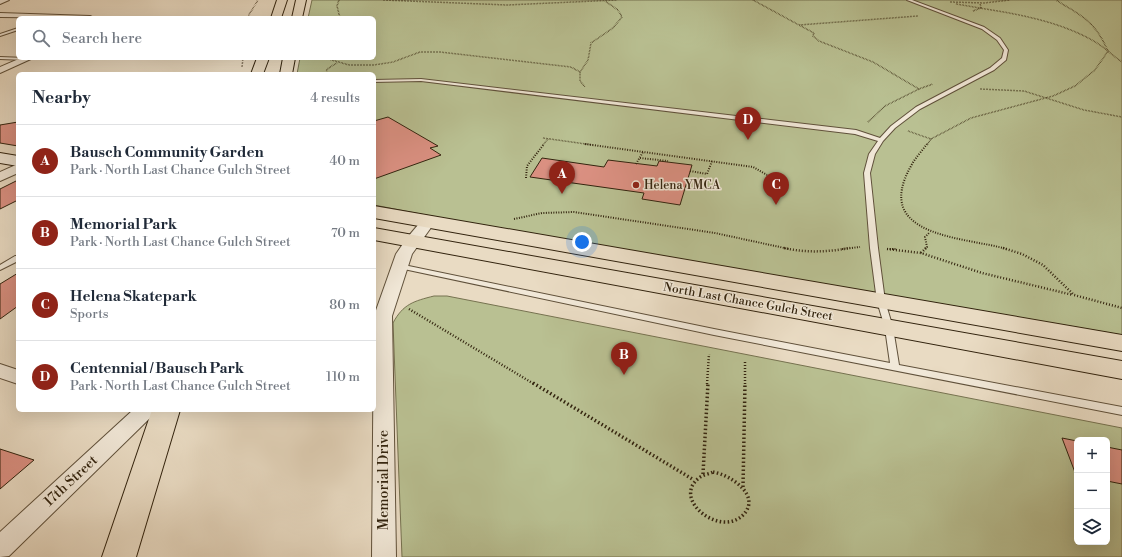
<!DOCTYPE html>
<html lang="en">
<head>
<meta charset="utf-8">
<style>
  body { margin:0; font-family:"Libre Bodoni",serif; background:#f2f2f3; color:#1f2937 }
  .controls { position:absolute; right:12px; bottom:12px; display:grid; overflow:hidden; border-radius:6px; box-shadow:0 4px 16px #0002 }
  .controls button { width:36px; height:36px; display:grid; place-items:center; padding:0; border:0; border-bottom:1px solid #e0e1e3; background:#fff; color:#1f2937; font:20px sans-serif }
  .you { position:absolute; left:582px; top:242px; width:14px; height:14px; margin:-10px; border:3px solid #fff; border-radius:50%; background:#1a73e8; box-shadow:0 0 0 6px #1a73e833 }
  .badge { display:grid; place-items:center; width:26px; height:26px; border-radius:50%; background:#8f2418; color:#fff; font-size:13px; font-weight:700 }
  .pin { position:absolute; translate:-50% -33px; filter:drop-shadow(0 1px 2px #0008) }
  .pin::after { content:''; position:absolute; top:21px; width:14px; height:12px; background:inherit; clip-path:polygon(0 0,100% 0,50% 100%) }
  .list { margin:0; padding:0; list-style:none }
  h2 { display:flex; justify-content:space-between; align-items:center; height:52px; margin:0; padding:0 16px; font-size:17px }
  h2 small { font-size:13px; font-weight:400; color:#747a83 }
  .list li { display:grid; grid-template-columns:26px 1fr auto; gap:12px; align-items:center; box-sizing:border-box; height:72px; padding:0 16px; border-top:1px solid #e0e1e3 }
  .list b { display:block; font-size:15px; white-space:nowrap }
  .list p { margin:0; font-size:13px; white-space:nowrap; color:#747a83 }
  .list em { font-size:13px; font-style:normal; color:#747a83 }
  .icon { flex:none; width:22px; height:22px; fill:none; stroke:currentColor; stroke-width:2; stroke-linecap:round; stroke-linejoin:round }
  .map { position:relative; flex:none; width:1122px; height:557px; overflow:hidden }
  .search { position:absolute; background:#fff; box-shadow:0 4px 16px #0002; left:16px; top:16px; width:360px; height:44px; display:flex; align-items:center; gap:10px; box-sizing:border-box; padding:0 14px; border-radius:6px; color:#747a83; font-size:15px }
  .panel { position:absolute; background:#fff; box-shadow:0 4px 16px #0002; left:16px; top:72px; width:360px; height:340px; border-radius:6px }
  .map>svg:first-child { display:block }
  .green { fill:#b9c092; stroke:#767250; fill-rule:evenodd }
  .building { fill:#dc9183; stroke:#32230e }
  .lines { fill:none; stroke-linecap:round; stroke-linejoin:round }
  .service-casing { stroke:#60513b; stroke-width:2 }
  .minor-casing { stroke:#60513b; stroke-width:2 }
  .secondary-casing { stroke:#32230e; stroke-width:2 }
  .primary-casing { stroke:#32230e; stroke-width:2 }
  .trunk-casing { stroke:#32230e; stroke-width:2 }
  .path-far3 { stroke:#32230e; stroke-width:1.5; stroke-dasharray:0.5 1; stroke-linecap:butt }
  .path-far2 { stroke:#32230e; stroke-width:2; stroke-dasharray:1 1.5; stroke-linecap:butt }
  .path-far1 { stroke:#32230e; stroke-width:2.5; stroke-dasharray:1 2; stroke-linecap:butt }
  .path { stroke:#32230e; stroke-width:3.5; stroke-dasharray:1.5 2.5; stroke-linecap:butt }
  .service { fill:#f1e8d8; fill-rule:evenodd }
  .minor { fill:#f1e8d8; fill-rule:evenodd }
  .secondary { fill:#f1e8d8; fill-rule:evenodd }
  .primary { fill:#e9dbc3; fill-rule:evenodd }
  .trunk { fill:#e9dbc3; fill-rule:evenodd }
  .poi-dot { fill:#8f2418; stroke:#f1e8d8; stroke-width:1.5 }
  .labels { text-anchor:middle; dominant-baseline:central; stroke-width:3; stroke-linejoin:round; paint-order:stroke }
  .poi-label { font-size:12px; fill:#32230e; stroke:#f1e8d8; text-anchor:start }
  .street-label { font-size:12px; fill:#32230e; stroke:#f1e8d8 }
  .near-street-label { font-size:14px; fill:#32230e; stroke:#f1e8d8 }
</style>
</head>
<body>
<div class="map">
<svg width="1122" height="557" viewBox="0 0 1122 557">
  <rect width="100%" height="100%" fill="#e9dbc3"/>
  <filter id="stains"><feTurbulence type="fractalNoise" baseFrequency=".005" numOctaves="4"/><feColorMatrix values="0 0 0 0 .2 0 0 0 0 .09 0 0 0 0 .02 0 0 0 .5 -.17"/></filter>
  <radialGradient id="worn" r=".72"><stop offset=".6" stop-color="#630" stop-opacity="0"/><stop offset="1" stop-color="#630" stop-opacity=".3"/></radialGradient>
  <path class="green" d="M312 0H1122V335L483 226 374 205V74H297L300 58H374V18H308Z
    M434 296H447L1122 428V557H402L393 323C403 304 414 301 434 296ZM1077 440H1107V542H1077Z"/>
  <path class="building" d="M388 117 438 146 430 148 441 155 374 179V121Z
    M18 122V146L0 143V125Z
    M542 158 604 167 608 160 657 166 659 161 692 165 680 205 642 199 644 193 530 177Z
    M18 180V200L0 209V189Z
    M18 273V306L0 319V284Z
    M1062 438 1077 441V475H1076Z
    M1107 447 1122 450V484L1107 481Z
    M0 449 34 460 0 489Z"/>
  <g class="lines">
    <defs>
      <path id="service" d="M907 0H912L984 27 1000 38 1008 50 1006 60 994 70 920 109 895 128 883 141 875 154 870 173 878 248 885 301 893 328 899 365 1122 407V415L714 335 399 268 395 266 399 264 714 329 890 363 885 328 877 301 870 248 864 173 869 154 878 141 855 134 421 81 374 82V80L421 79 856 130 880 138 891 126 916 107 990 68 1002 58 1004 50 997 40 982 29Z
        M18 28V30L0 36V34Z
        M0 57 26 58 27 59 25 60 0 59Z
        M15 256H18V261L0 270V265Z"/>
      <path id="minor" d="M0 0H9L0 4Z
        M0 13 90 16 94 18 0 17Z
        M21 58H33L0 73V67Z
        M18 164V173L0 181V172Z
        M428 218 433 219 435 222 412 254 392 316 396 557H372L374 316 396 254 407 238 423 219Z
        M0 364 18 370V384L0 378Z
        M133 410H152L153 413 150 418 9 556 0 557V532Z"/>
      <path id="secondary" d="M0 153 18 156V166L0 163Z"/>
      <path id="primary" d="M374 206 1122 335V351L374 218Z
        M374 228 1122 361V379L374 240Z"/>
      <path id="trunk" d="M277 0H287L281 18H271Z
        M296 0H306L302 18H292Z
        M257 58H269L263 74H251Z
        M283 58H295L292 74H280Z
        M152 410H180L136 557H102Z"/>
    </defs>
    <use href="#service" class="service-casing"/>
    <use href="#minor" class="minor-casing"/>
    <use href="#secondary" class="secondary-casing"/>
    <use href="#primary" class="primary-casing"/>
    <use href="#trunk" class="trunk-casing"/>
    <path class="path-far3" d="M339 0 337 6 340 18
      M383 0 507 5 617 0
      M753 0 799 25
      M950 2 984 3 1010 0
      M956 4C1002 12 1050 17 1092 40 1103 46 1112 55 1122 62
      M973 11 981 8 980 3
      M247 18 258 0
      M325 58 349 65H374L393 62 420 52H440L571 67 580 72V81L585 87
      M242 67 243 58
      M580 72 588 60 591 43 613 28 622 17 618 10 605 1
      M326 74 327 69 337 63
      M919 89 933 84
      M980 89 1024 91 1084 110 1122 117
      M868 122 885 106 919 89 873 62 819 41 813 36 814 33 799 25 918 16
      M908 131 931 139 927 145
      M543 138 593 145
      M931 139 971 118 1053 96 1075 86 1095 70 1108 51C1094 20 1083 17 1056 0
      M543 145 548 139"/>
    <path class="path-far2" d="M585 144 753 167 767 175
      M927 144C922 151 915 158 911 166 871 237 964 237 1007 249
      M640 158 668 161
      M636 164 643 152
      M690 171 707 174 712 161
      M526 178 527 166 544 144
      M514 219 542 213 574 212 715 233 789 249
      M842 249 860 247
      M887 249H896
      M925 249 927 247 925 237 930 232"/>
    <path class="path-far1" d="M784 248C806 253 828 252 850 248
      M926 248 921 253 982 273 1073 295
      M1003 248 1022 254 1043 265 1074 295 1122 308
      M887 249 921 253
      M409 309 534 384
      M707 384 709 354
      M745 384V361"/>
    <path class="path" d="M533 383 694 480
      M713 472C731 475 762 496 743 515 720 538 671 499 699 478 702 475 709 474 713 472Z
      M703 474 708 383
      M743 487 745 383"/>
    <use href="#service" class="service"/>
    <use href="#minor" class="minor"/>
    <use href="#secondary" class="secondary"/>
    <use href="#primary" class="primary"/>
    <use href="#trunk" class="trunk"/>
  </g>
  <circle class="poi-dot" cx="636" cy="185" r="4"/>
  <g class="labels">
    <g class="poi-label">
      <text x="644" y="185">Helena YMCA</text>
    </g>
    <g class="street-label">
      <text transform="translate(748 302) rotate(10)">North Last Chance Gulch Street</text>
    </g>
    <g class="near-street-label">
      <text transform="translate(384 480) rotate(-90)">Memorial Drive</text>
      <text transform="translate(71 481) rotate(-43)">17th Street</text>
    </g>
  </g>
  <rect width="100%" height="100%" filter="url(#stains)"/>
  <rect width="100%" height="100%" fill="url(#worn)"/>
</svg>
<div class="controls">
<button>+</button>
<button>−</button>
<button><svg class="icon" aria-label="layers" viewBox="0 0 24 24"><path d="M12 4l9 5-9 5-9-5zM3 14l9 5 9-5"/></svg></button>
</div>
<div class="you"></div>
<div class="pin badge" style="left:562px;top:194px">A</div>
<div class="pin badge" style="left:624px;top:375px">B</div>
<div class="pin badge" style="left:776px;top:205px">C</div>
<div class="pin badge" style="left:748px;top:140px">D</div>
<div class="search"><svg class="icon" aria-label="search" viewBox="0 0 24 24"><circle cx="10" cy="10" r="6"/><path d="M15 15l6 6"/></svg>Search here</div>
<section class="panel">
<h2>Nearby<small>4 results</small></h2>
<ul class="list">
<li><span class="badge">A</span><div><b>Bausch Community Garden</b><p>Park · North Last Chance Gulch Street</p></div><em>40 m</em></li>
<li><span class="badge">B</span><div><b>Memorial Park</b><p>Park · North Last Chance Gulch Street</p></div><em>70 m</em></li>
<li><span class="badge">C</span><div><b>Helena Skatepark</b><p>Sports</p></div><em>80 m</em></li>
<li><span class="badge">D</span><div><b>Centennial / Bausch Park</b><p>Park · North Last Chance Gulch Street</p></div><em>110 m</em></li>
</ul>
</section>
</div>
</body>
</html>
